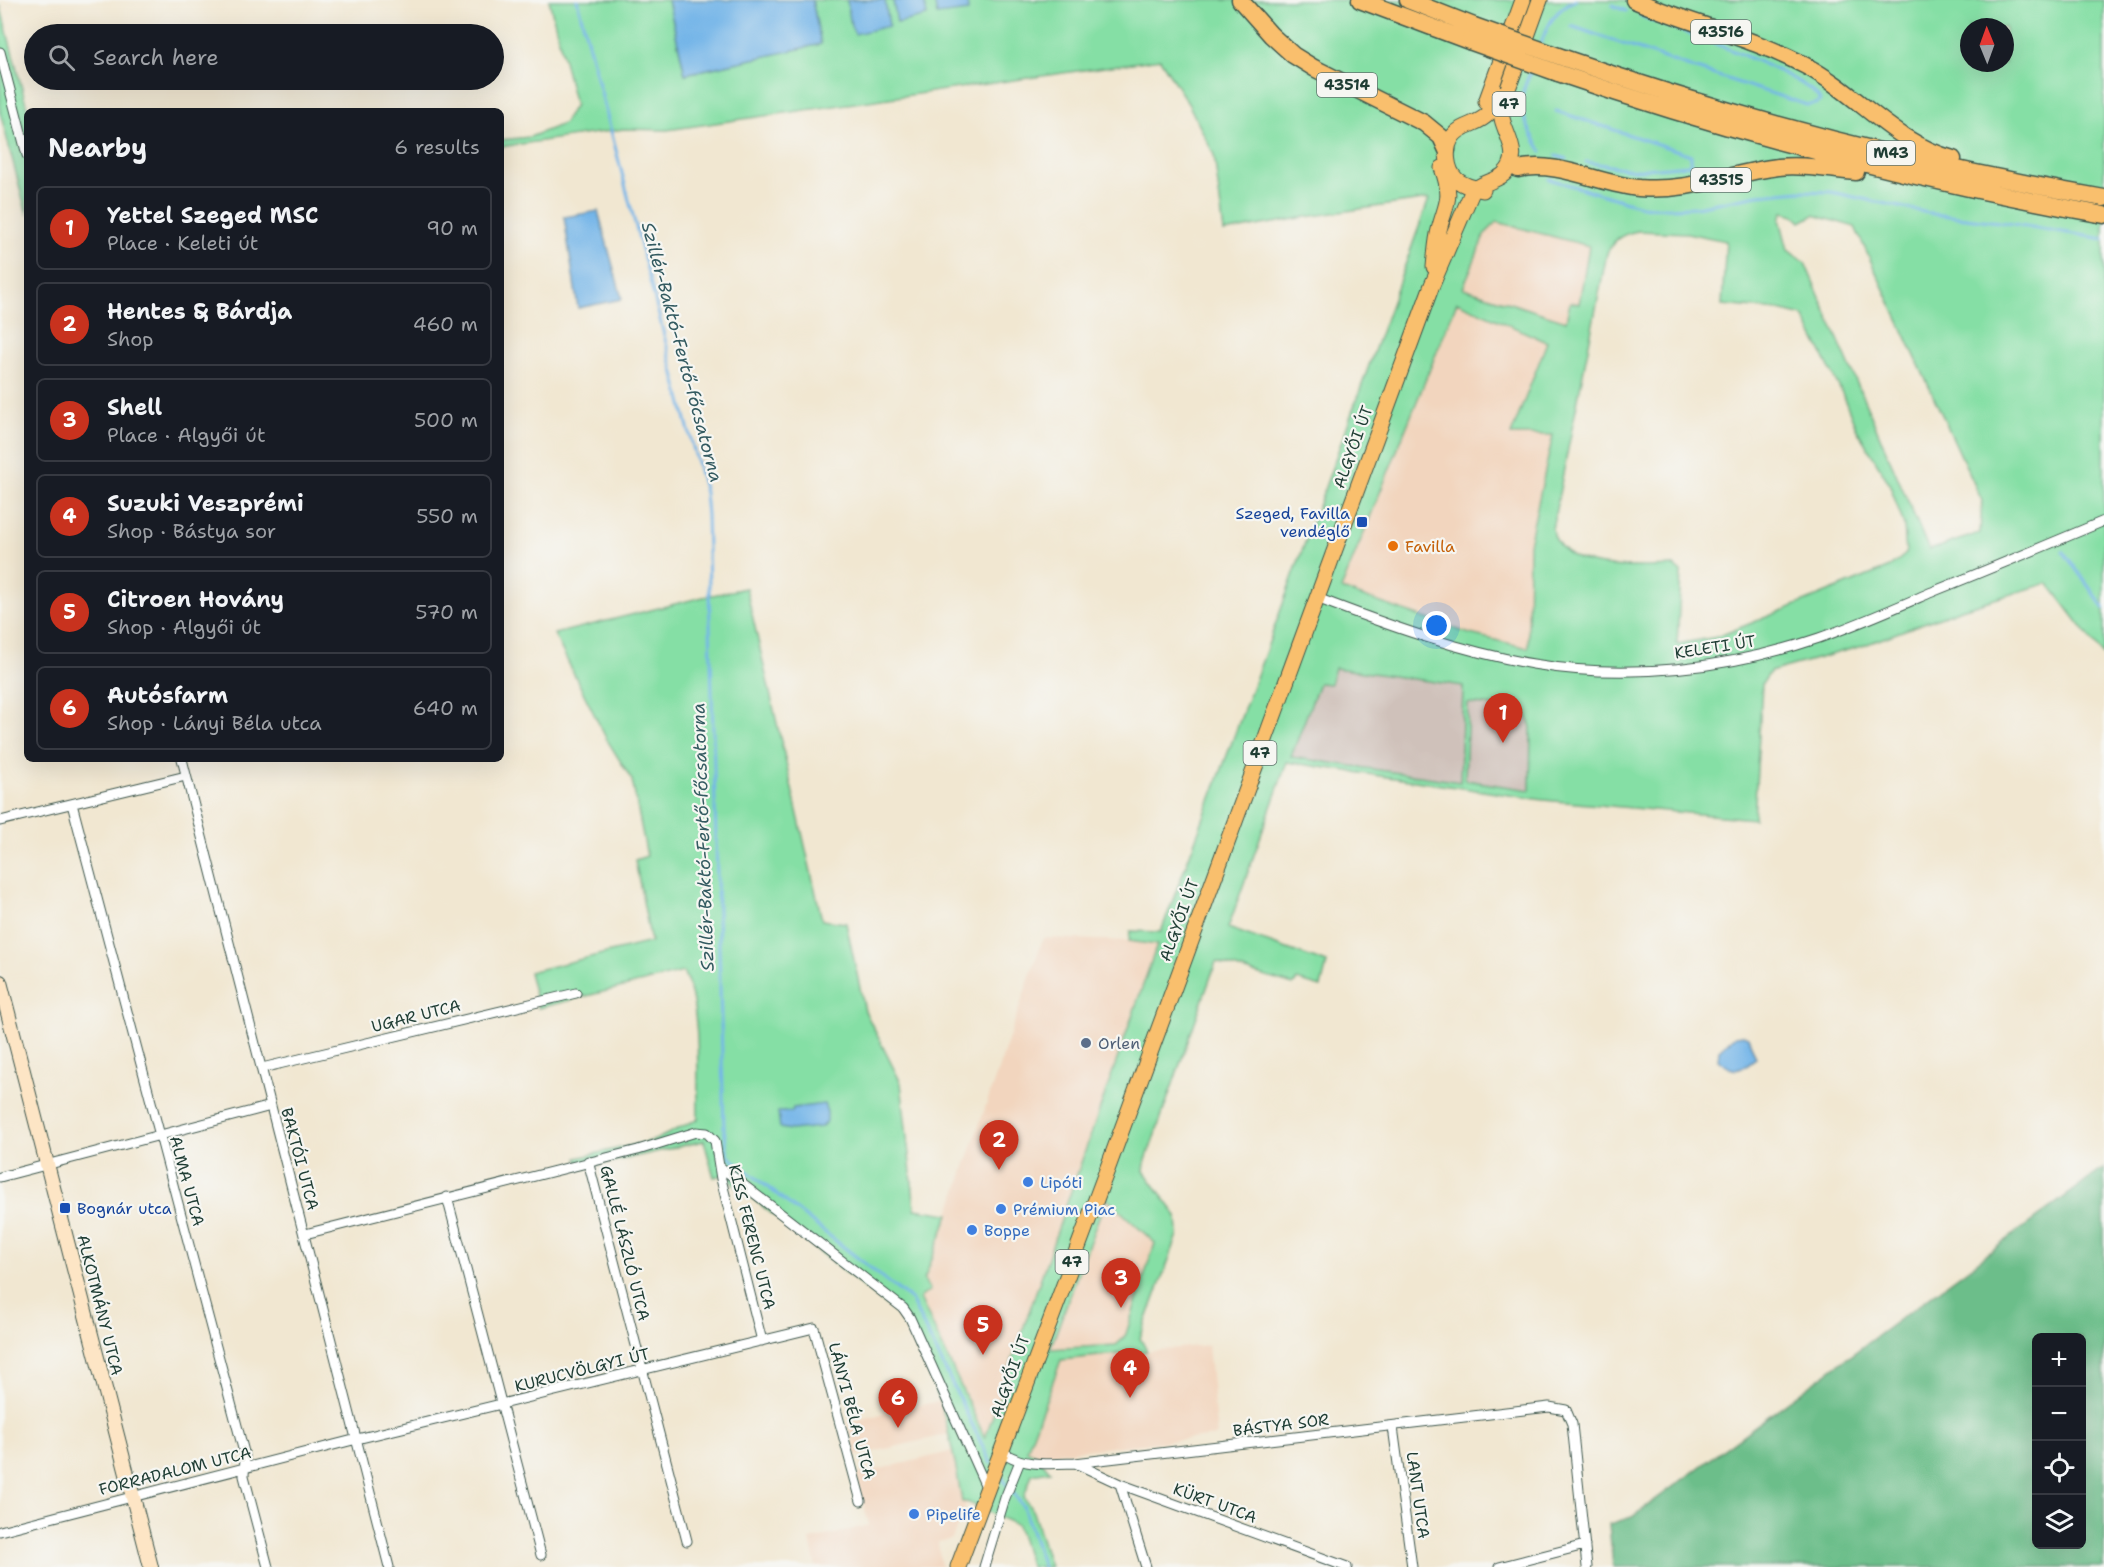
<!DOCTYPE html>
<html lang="en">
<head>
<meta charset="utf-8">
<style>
  body { margin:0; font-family:"Shantell Sans",sans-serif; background:#242831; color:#f1f3f6 }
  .controls { position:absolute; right:18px; bottom:18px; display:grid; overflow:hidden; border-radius:9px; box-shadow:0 6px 24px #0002 }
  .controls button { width:54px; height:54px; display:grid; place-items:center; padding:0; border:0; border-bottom:2px solid #363941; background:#171b24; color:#f1f3f6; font:30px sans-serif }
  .compass { position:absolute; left:1960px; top:18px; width:54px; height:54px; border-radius:50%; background:#171b24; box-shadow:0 6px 24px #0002; rotate:359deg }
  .you { position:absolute; left:1437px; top:626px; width:21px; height:21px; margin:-15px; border:4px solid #fff; border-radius:50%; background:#1a73e8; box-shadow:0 0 0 9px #1a73e833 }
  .badge { display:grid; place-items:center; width:39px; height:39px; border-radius:50%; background:#c8321e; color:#fff; font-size:20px; font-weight:700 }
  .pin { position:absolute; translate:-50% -50px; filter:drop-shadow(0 2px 3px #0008) }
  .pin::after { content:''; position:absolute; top:32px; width:21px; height:18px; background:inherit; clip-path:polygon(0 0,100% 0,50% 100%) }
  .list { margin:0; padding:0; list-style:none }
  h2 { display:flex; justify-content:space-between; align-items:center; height:78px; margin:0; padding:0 24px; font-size:26px }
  h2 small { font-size:20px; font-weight:400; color:#9ea1a6 }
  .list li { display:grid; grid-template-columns:39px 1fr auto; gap:18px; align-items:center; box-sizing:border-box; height:84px; margin:0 12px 12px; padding:0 12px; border:2px solid #363941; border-radius:9px }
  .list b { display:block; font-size:22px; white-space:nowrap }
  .list p { margin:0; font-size:20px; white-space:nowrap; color:#9ea1a6 }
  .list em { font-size:20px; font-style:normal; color:#9ea1a6 }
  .icon { flex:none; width:33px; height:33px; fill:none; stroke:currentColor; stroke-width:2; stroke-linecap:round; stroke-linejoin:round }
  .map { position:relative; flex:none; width:2104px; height:1567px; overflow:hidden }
  .search { position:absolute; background:#171b24; box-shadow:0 6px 24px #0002; left:24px; top:24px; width:480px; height:66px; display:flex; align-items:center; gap:15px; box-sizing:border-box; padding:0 21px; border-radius:33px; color:#9ea1a6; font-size:22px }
  .panel { position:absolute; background:#171b24; box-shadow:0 6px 24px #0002; left:24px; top:108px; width:480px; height:654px; border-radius:9px }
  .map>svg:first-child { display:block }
  .built { fill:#f2d5be }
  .industrial { fill:#cfc1ba }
  .green { fill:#85dfa5; stroke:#528e6c; stroke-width:1.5; fill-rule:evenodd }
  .forest { fill:#6cbe8a; stroke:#467e5f; stroke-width:1.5; fill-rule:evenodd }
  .water { fill:#74b5e8; stroke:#4a798e; stroke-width:1.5 }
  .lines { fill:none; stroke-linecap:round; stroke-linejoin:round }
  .stream { stroke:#74b5e8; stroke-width:3 }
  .street-casing { stroke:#3e564c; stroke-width:11 }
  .secondary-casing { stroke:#3e564c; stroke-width:16 }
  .primary-casing { stroke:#3e564c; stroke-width:17 }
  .highway-casing { stroke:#3e564c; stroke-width:19 }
  .street { stroke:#fff; stroke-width:9 }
  .secondary { stroke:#fde5c5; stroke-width:14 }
  .primary { stroke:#f9bf6d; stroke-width:15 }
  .highway { stroke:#f9bf6d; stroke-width:16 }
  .highway-bridge-casing { stroke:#3e564c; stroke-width:19; stroke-linecap:butt }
  .highway-bridge { stroke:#f9bf6d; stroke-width:16 }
  .transit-dot { fill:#1a4fb4; stroke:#f6f6f2; stroke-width:2 }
  .food-dot { fill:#e8710a; stroke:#f6f6f2; stroke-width:2 }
  .service-dot { fill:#5c6f8a; stroke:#f6f6f2; stroke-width:2 }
  .shop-dot { fill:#3f7fe0; stroke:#f6f6f2; stroke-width:2 }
  .labels { text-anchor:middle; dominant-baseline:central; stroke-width:4.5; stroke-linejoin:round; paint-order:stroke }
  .shield { fill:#f6f6f2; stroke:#60746d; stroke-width:1.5 }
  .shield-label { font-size:15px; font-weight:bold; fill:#1f3d34 }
  .street-label { font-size:16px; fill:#1f3d34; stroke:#f6f6f2 }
  .transit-label { font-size:16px; fill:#164399; stroke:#f6f6f2; text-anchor:end }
  .food-label { font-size:16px; fill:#c56008; stroke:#f6f6f2; text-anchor:start }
  .service-label { font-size:16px; fill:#4e5e75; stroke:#f6f6f2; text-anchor:start }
  .shop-label { font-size:16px; fill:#366cbe; stroke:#f6f6f2; text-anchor:start }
  .water-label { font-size:18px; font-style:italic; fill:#345b61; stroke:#f6f6f2 }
</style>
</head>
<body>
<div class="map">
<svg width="2104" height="1567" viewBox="0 0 2104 1567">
  <rect width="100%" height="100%" fill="#f6f6f2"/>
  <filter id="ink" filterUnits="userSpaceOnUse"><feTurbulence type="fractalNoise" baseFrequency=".0167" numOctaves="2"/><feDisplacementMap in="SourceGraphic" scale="12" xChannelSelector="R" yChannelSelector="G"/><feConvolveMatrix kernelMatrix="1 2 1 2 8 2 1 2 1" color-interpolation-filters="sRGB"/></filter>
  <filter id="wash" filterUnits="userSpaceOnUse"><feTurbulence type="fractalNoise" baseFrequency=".008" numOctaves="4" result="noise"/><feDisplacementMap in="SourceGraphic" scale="24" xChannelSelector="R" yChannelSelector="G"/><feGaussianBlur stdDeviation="1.35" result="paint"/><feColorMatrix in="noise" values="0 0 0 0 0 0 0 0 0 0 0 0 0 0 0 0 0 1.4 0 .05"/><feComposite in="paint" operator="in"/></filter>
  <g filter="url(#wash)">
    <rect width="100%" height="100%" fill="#f1e7d1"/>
    <path class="built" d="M1497 222 1589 246 1579 305 1571 302 1566 321 1463 288 1485 234Z
      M1457 302 1547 342 1511 434 1553 435 1529 544 1528 648 1470 634 1341 589Z
      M1043 938 1129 941 1157 945 985 1439 919 1298 930 1290 924 1281 949 1214Z
      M1106 1197 1156 1243 1125 1337 1116 1345 1049 1349Z
      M1208 1345 1217 1436 1037 1455 1027 1451 1061 1360Z
      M939 1401 949 1434 856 1456 848 1422Z
      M954 1451 962 1502H967L952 1539 938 1542 941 1567H816L810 1540 869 1525 856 1475Z"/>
    <path class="industrial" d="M1335 668 1463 686 1460 782 1290 757 1319 683Z
      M1468 702 1524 710 1531 727 1530 790 1465 781Z"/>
    <path class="green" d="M549 0H668L685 74 821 44 812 0H2104V656L2048 583 1961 609 1862 646 1770 672 1762 684 1754 819 1543 800 1287 762 1228 928 1327 963 1321 987 1297 980 1293 985 1216 962 1145 1163 1144 1171 1177 1216 1178 1235 1140 1338 1147 1351 1061 1360 1027 1450 1037 1455 1050 1471 1032 1474 1024 1497 1033 1512 1050 1567H1031L1017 1525 967 1502H962C952 1440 937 1374 904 1319L723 1175 714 1177 704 1141 580 1169 577 1158 655 1140 698 1119C697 1080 702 1004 683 972L538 1008 529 972 651 942 635 860 647 856 632 780 607 740 554 634 703 597 746 588 822 920 846 923 865 1011 901 1083 915 1209 949 1214 924 1280 930 1290 920 1298 985 1438 1157 945 1129 941 1130 931 1161 932 1267 648 1429 199 1306 217 1224 232 1214 155 1189 105 1160 59 667 130 624 129 501 147V140L530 137 563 124 575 105ZM1969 27H2005V63H1969ZM1783 212 1794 215 1801 222 1814 215 1855 227 1982 501 1980 533 1929 550 1805 263 1788 250 1780 219ZM1497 222 1589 246 1579 304 1570 302 1566 321 1463 288 1485 234ZM1638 231 1687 233 1726 241 1722 305 1779 310 1803 316 1842 393 1857 430 1889 483 1904 525 1906 554 1890 567 1717 637 1677 644 1681 572 1674 566C1637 567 1562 575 1552 529L1607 253C1614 238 1623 234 1638 231ZM1457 302 1547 342 1511 435H1553L1529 544 1528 648 1470 634 1341 589ZM1335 668 1463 686 1460 782 1291 757 1319 683 1330 684ZM1468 703 1524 710 1531 727 1530 790 1465 780ZM1106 1198 1155 1243 1125 1337 1116 1345 1050 1349Z
      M0 5 28 111 27 215 0 112Z"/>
    <path class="forest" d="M2104 1168V1567H1613L1609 1524 1632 1517ZM2036 1338H2082V1544H2036Z"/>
    <path class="water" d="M668 0H812L821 44 685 74Z
      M847 0H885L889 26 855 34 851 26Z
      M893 0H924L927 16 897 23Z
      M934 0H967L968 11 937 15Z
      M598 211 622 299 578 308 564 217Z
      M1743 1035 1748 1037 1756 1058C1738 1071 1737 1075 1718 1060L1719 1050 1735 1036Z
      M824 1104 827 1112V1121L821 1127 791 1130 780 1128 778 1112H792L793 1108Z"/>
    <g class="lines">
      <path class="stream" d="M577 0 705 493 707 515 724 1129 728 1156 911 1300 991 1463
        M1612 5 1626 11
        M1571 26 1687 66 1807 105 1816 104 1820 101C1813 76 1670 27 1641 16
        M1541 43C1548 24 1556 8 1576 0
        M1532 69C1528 78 1523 88 1522 97 1519 117 1533 135 1542 152
        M1556 111 1691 155V161L1689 165 1635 170 1586 162
        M1556 156 1567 159
        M1549 179 1641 206 1669 208 1696 207 1758 195 1800 191 1831 192 1933 214 2007 223 2104 239
        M2063 551 2104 608
        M999 1473 1007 1485
        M1011 1490 1023 1506 1043 1567"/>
    </g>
  </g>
  <g filter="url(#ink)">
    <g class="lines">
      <defs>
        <path id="street" d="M0 52 27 155
          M1317 598C1387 625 1459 651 1533 664 1627 680 1729 669 1819 638 1857 625 1895 608 1932 592 1990 569 2047 545 2104 521
          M182 759 389 1567
          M72 804 245 1456 244 1476 268 1567
          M0 821 186 776
          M262 1068 576 993
          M588 1161 687 1541
          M719 1166 903 1308 910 1318 987 1489
          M0 1177 271 1106
          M447 1197 541 1555
          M305 1234 638 1150 696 1132 707 1133 715 1141 721 1179 762 1341
          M1393 1427 1412 1567
          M1001 1451C1023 1467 1049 1464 1075 1463L1549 1407 1566 1410 1572 1424 1587 1567
          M1075 1463 1120 1484 1347 1567
          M1120 1484 1146 1567
          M0 1531 357 1439 814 1328 861 1501
          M984 1567 1005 1498 1020 1461
          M1499 1567 1585 1545"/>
        <path id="secondary" d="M0 982 151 1567"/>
        <path id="primary" d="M1486 102 1523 0
          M1483 190C1474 188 1464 186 1457 180 1446 170 1444 148 1453 136 1462 124 1478 125 1488 114 1492 109 1495 100 1498 93
          M1434 267C1435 256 1436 244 1438 234 1445 203 1454 201 1442 168
          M958 1567 1107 1170 1432 285 1472 192C1481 182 1495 182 1504 174 1526 153 1499 130 1501 108L1540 0"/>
        <path id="highway" d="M1240 0 1271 35 1293 55 1314 68 1424 123 1441 137 1447 150
          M1360 0 1469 41
          M1408 0 1474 26
          M1634 0C1690 24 1752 37 1806 66 1857 93 1895 144 1953 159
          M1564 58C1739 119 1921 166 2104 198
          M1558 73C1737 135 1918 181 2104 215
          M1518 169C1558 160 1599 184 1639 188 1692 192 1729 173 1778 167 1804 164 1830 170 1856 172"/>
      </defs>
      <use href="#street" class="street-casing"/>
      <use href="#secondary" class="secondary-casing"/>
      <use href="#primary" class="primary-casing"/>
      <use href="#highway" class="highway-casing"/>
      <use href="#street" class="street"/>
      <use href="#secondary" class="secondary"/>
      <use href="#primary" class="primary"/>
      <use href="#highway" class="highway"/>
      <defs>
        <path id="highway-bridge" d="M1474 26 1564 58
          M1469 41 1558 73"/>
      </defs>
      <use href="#highway-bridge" class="highway-bridge-casing"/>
      <use href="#highway-bridge" class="highway-bridge"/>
    </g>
  </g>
  <g class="transit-dot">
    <rect x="1356" y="516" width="12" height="12" rx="3"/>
    <rect x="59" y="1202" width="12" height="12" rx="3"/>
  </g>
  <circle class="food-dot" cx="1393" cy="546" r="6"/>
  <circle class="service-dot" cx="1086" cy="1043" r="6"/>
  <g class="shop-dot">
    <circle cx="1028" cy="1182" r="6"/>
    <circle cx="1001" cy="1209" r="6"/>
    <circle cx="972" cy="1230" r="6"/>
    <circle cx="914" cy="1514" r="6"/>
  </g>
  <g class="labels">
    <g class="shield">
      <rect x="1691" y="20" width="60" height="24" rx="4.5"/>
      <rect x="1317" y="73" width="60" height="24" rx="4.5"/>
      <rect x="1492.5" y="92" width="33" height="24" rx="4.5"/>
      <rect x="1867" y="141" width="48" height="24" rx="4.5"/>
      <rect x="1691" y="168" width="60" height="24" rx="4.5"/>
      <rect x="1243.5" y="741" width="33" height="24" rx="4.5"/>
      <rect x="1055.5" y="1250" width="33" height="24" rx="4.5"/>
    </g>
    <g class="shield-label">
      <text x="1721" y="32">43516</text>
      <text x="1347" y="85">43514</text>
      <text x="1509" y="104">47</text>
      <text x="1891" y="153">M43</text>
      <text x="1721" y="180">43515</text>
      <text x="1260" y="753">47</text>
      <text x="1072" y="1262">47</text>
    </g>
    <g class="street-label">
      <text transform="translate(1353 447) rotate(-70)">ALGYŐI ÚT</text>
      <text transform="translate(1715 647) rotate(-9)">KELETI ÚT</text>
      <text transform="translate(1179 920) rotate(-70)">ALGYŐI ÚT</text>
      <text transform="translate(416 1016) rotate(-14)">UGAR UTCA</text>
      <text transform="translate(300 1159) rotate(75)">BAKTÓI UTCA</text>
      <text transform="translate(187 1181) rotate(75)">ALMA UTCA</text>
      <text transform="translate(752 1237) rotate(76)">KISS FERENC UTCA</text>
      <text transform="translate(625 1243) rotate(76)">GALLÉ LÁSZLÓ UTCA</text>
      <text transform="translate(100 1305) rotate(76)">ALKOTMÁNY UTCA</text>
      <text transform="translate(582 1370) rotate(-14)">KURUCVÖLGYI ÚT</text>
      <text transform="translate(1010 1376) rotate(-70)">ALGYŐI ÚT</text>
      <text transform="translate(852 1411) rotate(75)">LÁNYI BÉLA UTCA</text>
      <text transform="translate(1281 1425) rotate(-7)">BÁSTYA SOR</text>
      <text transform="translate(175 1471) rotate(-14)">FORRADALOM UTCA</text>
      <text transform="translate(1418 1495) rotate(82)">LANT UTCA</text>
      <text transform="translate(1215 1503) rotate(20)">KÜRT UTCA</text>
    </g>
    <g class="transit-label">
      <text x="1350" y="513">Szeged, Favilla<tspan x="1350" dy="18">vendéglő</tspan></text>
      <text x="77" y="1208" text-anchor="start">Bognár utca</text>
    </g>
    <g class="food-label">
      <text x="1405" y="546">Favilla</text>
    </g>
    <g class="service-label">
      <text x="1098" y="1043">Orlen</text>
    </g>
    <g class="shop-label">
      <text x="1040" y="1182">Lipóti</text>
      <text x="1013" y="1209">Prémium Piac</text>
      <text x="984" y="1230">Boppe</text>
      <text x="926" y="1514">Pipelife</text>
    </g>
    <g class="water-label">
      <text transform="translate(682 352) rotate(75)">Szillér-Baktó-Fertő-főcsatorna</text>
      <text transform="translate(703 837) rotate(-92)">Szillér-Baktó-Fertő-főcsatorna</text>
    </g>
  </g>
</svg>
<div class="controls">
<button>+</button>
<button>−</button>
<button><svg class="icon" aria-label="locate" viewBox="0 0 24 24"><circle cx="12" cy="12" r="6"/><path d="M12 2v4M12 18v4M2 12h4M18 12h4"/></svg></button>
<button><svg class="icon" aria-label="layers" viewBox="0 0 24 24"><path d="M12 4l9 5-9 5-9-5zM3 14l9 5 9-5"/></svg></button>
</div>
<svg class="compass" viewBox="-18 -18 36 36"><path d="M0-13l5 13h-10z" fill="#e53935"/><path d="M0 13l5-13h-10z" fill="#9ea1a6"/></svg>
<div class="you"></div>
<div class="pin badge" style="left:1503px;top:743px">1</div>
<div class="pin badge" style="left:999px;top:1170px">2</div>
<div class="pin badge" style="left:1121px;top:1308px">3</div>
<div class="pin badge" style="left:1130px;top:1398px">4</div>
<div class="pin badge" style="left:983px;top:1355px">5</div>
<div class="pin badge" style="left:898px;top:1428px">6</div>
<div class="search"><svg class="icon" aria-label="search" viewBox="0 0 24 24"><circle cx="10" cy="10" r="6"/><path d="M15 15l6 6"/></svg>Search here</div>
<section class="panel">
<h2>Nearby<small>6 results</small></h2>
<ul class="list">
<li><span class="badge">1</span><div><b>Yettel Szeged MSC</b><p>Place · Keleti út</p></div><em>90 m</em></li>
<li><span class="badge">2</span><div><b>Hentes &amp; Bárdja</b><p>Shop</p></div><em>460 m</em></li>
<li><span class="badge">3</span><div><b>Shell</b><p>Place · Algyői út</p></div><em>500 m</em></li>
<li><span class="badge">4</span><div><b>Suzuki Veszprémi</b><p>Shop · Bástya sor</p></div><em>550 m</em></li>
<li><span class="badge">5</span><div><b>Citroen Hovány</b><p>Shop · Algyői út</p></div><em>570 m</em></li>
<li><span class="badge">6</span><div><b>Autósfarm</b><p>Shop · Lányi Béla utca</p></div><em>640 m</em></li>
</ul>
</section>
</div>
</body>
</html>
